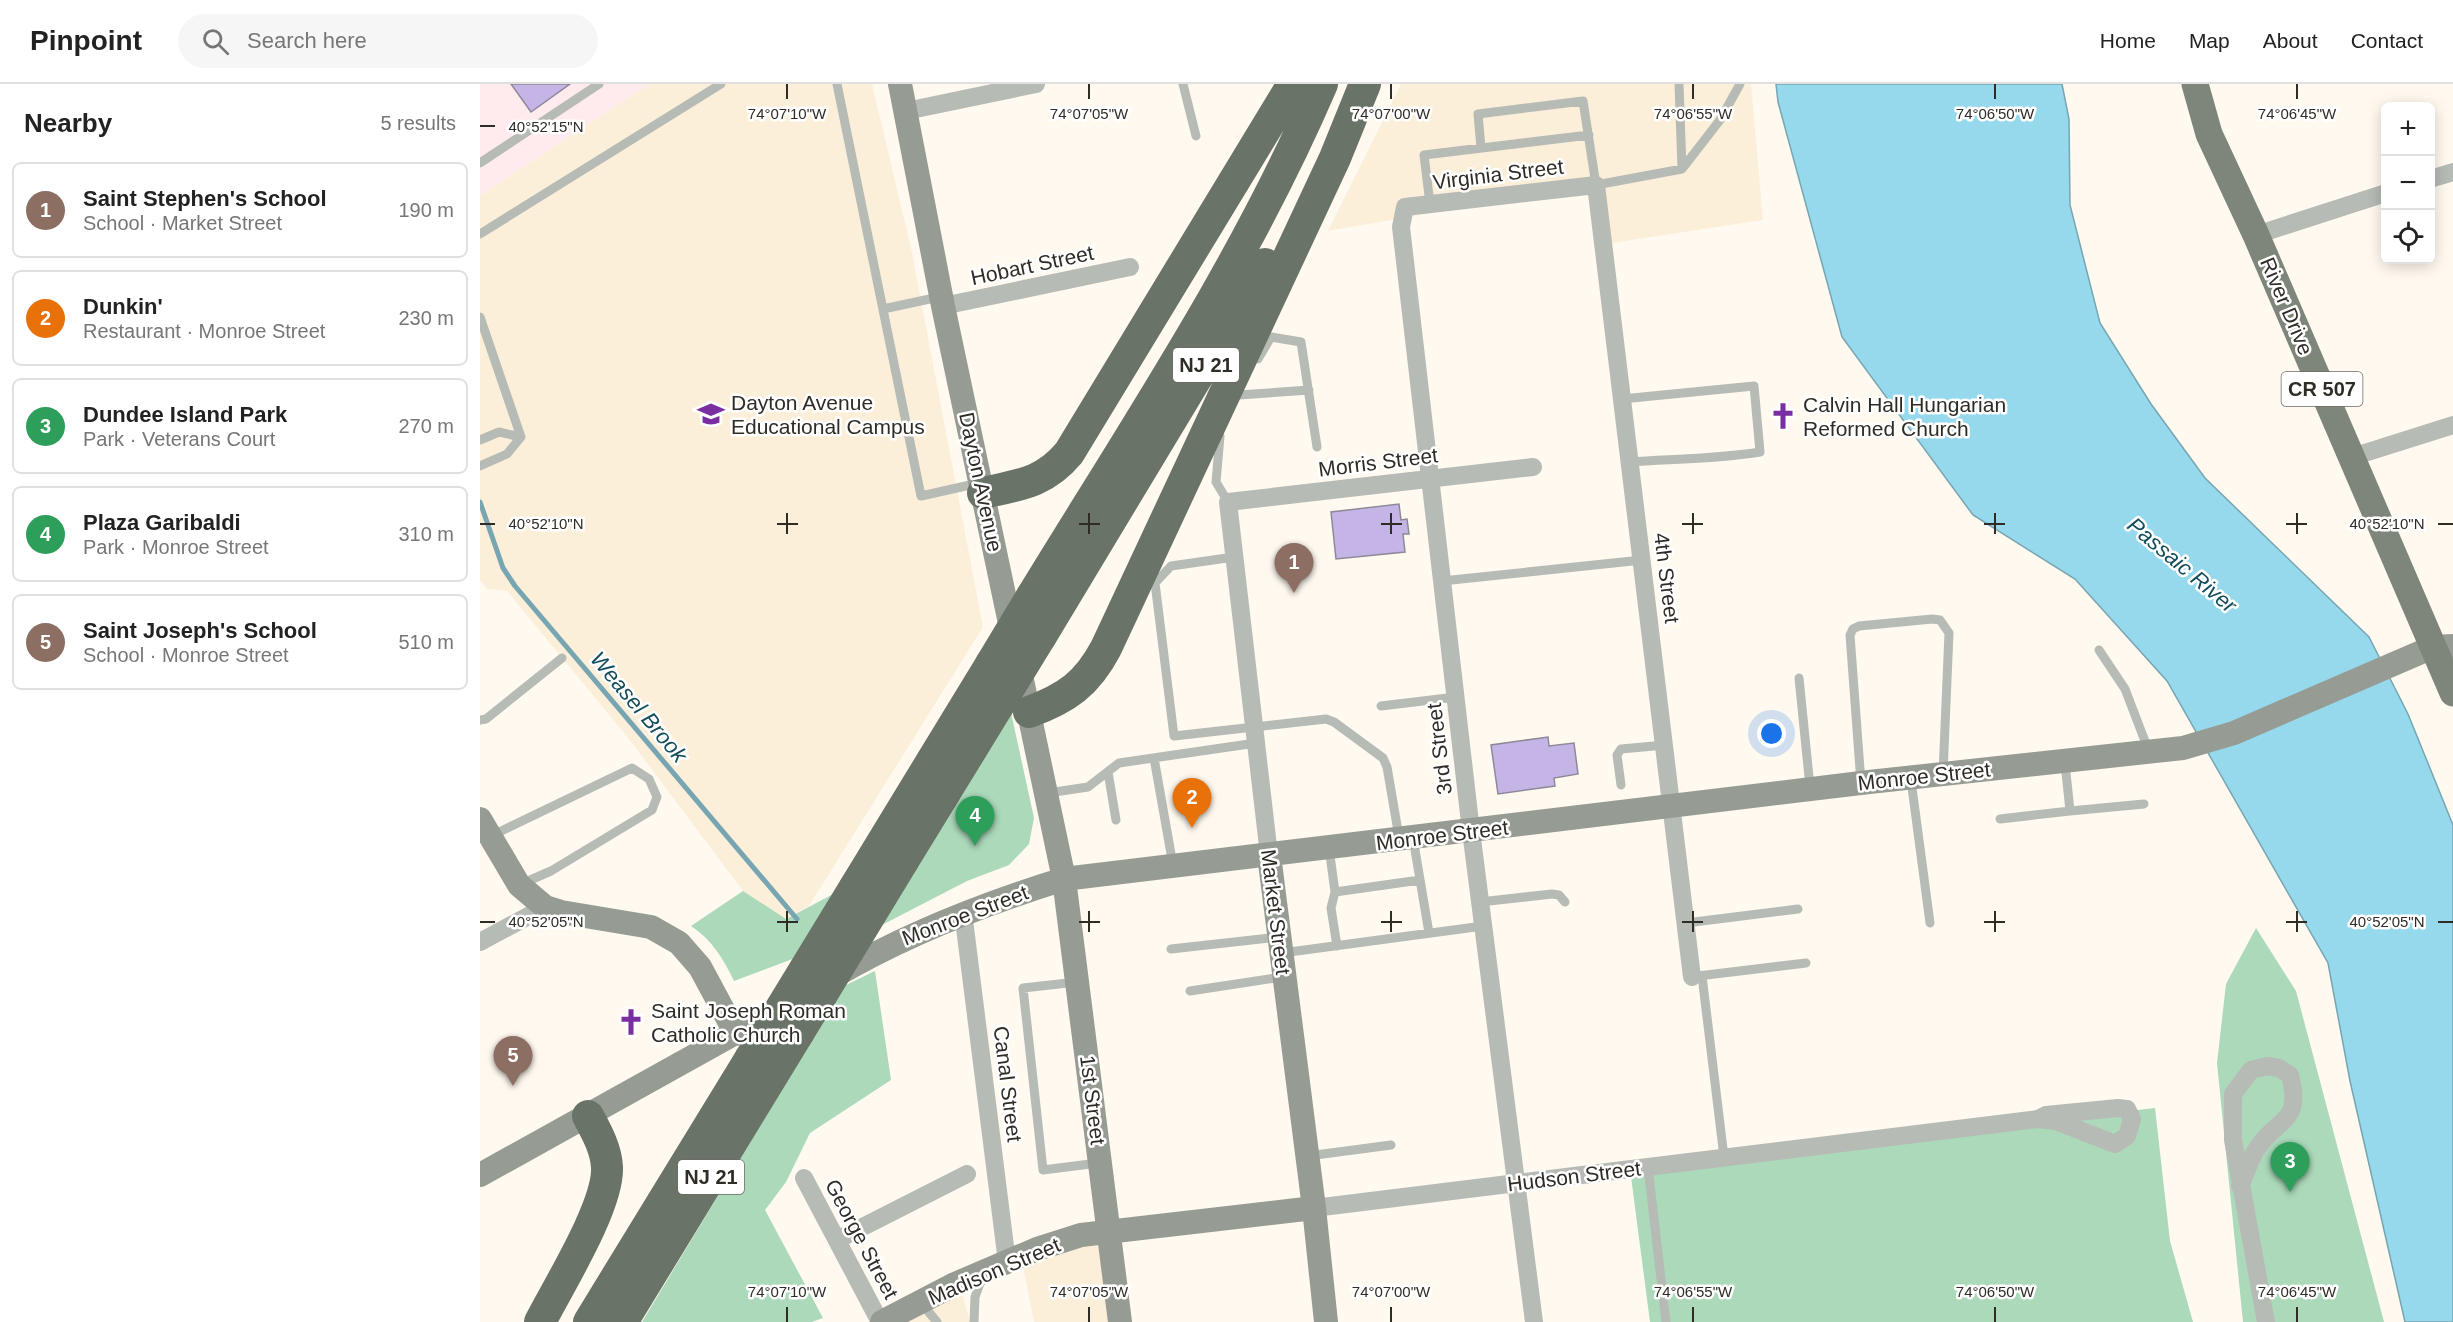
<!DOCTYPE html>
<html lang="en">
<head>
<meta charset="utf-8">
<style>
  body { margin:0; font-family:Helvetica,sans-serif; background:#f6f6f6; color:#222 }
  .controls { position:absolute; right:18px; top:18px; display:grid; overflow:hidden; border-radius:9px; box-shadow:0 3px 15px #0003 }
  .controls button { width:54px; height:54px; display:grid; place-items:center; padding:0; border:0; border-bottom:2px solid #e0e0e0; background:#fff; color:#222; font:30px sans-serif }
  .you { position:absolute; left:1292px; top:650px; width:21px; height:21px; margin:-15px; border:4px solid #fff; border-radius:50%; background:#1a73e8; box-shadow:0 0 0 9px #1a73e833 }
  .badge { display:grid; place-items:center; width:39px; height:39px; border-radius:50%; background:#792fa2; color:#fff; font-size:20px; font-weight:700 }
  .pin { position:absolute; translate:-50% -50px; filter:drop-shadow(0 2px 3px #0008) }
  .pin::after { content:''; position:absolute; top:32px; width:21px; height:18px; background:inherit; clip-path:polygon(0 0,100% 0,50% 100%) }
  .list { margin:0; padding:0; list-style:none }
  h2 { display:flex; justify-content:space-between; align-items:center; height:78px; margin:0; padding:0 24px; font-size:26px }
  h2 small { font-size:20px; font-weight:400; color:#767676 }
  .list li { display:grid; grid-template-columns:39px 1fr auto; gap:18px; align-items:center; box-sizing:border-box; height:96px; margin:0 12px 12px; padding:0 12px; border:2px solid #e0e0e0; border-radius:9px }
  .list b { display:block; font-size:22px; white-space:nowrap }
  .list p { margin:0; font-size:20px; white-space:nowrap; color:#767676 }
  .list em { font-size:20px; font-style:normal; color:#767676 }
  .icon { flex:none; width:33px; height:33px; fill:none; stroke:currentColor; stroke-width:2; stroke-linecap:round; stroke-linejoin:round }
  .map { position:relative; flex:none; width:1973px; height:1238px; overflow:hidden }
  header { display:flex; align-items:center; gap:36px; box-sizing:border-box; height:84px; padding:0 30px; background:#fff; border-bottom:2px solid #e0e0e0 }
  header strong { font-size:28px }
  nav { display:flex; gap:33px; margin-inline-start:auto; font-size:21px }
  .search { width:420px; height:54px; background:#f6f6f6; display:flex; align-items:center; gap:15px; box-sizing:border-box; padding:0 21px; border-radius:33px; color:#767676; font-size:22px }
  main { display:flex }
  aside { flex:1; background:#fff }
  .map>svg:first-child { display:block }
  .commercial { fill:#ffeaee }
  .built { fill:#fcefd9 }
  .green { fill:#abd9ba }
  .water { fill:#96d9ec; stroke:#77a5b1; stroke-width:1.5 }
  .lines { fill:none; stroke-linecap:round; stroke-linejoin:round }
  .stream { stroke:#77a5b1; stroke-width:5 }
  .building { fill:#c5b4e6; stroke:#8e8998; stroke-width:1.5 }
  .lane { stroke:#b6bbb5; stroke-width:9 }
  .street { stroke:#b6bbb5; stroke-width:18 }
  .secondary { stroke:#969c93; stroke-width:24 }
  .primary { stroke:#7e867b; stroke-width:27 }
  .highway { stroke:#6a7367; stroke-width:32 }
  .highway-bridge { stroke:#6a7367; stroke-width:32 }
  .ticks { fill:none; stroke:#2f2c26; stroke-width:2 }
  .labels { text-anchor:middle; dominant-baseline:central; stroke-width:5; stroke-linejoin:round; paint-order:stroke }
  .shield { fill:#fff; stroke:#6d6b67; stroke-width:1.5 }
  .shield-label { font-size:20px; font-weight:bold; fill:#2f2c26 }
  .street-label { font-size:21px; fill:#2f2c26; stroke:#fff }
  .poi-label { font-size:21px; fill:#2f2c26; stroke:#fff; text-anchor:start }
  .water-label { font-size:22px; font-style:italic; fill:#134c5b; stroke:#fff }
  .ticks-label { font-size:15px; text-anchor:middle; fill:#2f2c26; stroke:#fff; stroke-width:5; stroke-linejoin:round; paint-order:stroke }
</style>
</head>
<body>
<header>
<strong>Pinpoint</strong>
<div class="search"><svg class="icon" aria-label="search" viewBox="0 0 24 24"><circle cx="10" cy="10" r="6"/><path d="M15 15l6 6"/></svg>Search here</div>
<nav><a>Home</a><a>Map</a><a>About</a><a>Contact</a></nav>
</header>
<main>
<aside>
<h2>Nearby<small>5 results</small></h2>
<ul class="list">
<li><span class="badge" style="background:#8d6e63">1</span><div><b>Saint Stephen's School</b><p>School · Market Street</p></div><em>190 m</em></li>
<li><span class="badge" style="background:#e8710a">2</span><div><b>Dunkin'</b><p>Restaurant · Monroe Street</p></div><em>230 m</em></li>
<li><span class="badge" style="background:#2e9e5b">3</span><div><b>Dundee Island Park</b><p>Park · Veterans Court</p></div><em>270 m</em></li>
<li><span class="badge" style="background:#2e9e5b">4</span><div><b>Plaza Garibaldi</b><p>Park · Monroe Street</p></div><em>310 m</em></li>
<li><span class="badge" style="background:#8d6e63">5</span><div><b>Saint Joseph's School</b><p>School · Monroe Street</p></div><em>510 m</em></li>
</ul>
</aside>
<div class="map">
<svg width="1973" height="1238" viewBox="0 0 1973 1238">
  <rect width="100%" height="100%" fill="#fff9f0"/>
  <path class="commercial" d="M0 0H169L0 112Z"/>
  <path class="built" d="M169 0H392L431 164 503 543 329 822 305 835 263 807 149 655 27 507 7 505 0 496V112Z
    M921 0H1271L1283 136 1125 160 1118 100 848 147Z
    M632 1144 643 1238H554L541 1173Z
    M479 1199 490 1238H430Z"/>
  <path class="green" d="M530 624 554 734 549 760 529 781 487 797 400 842 254 897C243 874 232 856 211 842L263 807 306 835 442 763Z
    M1776 844 1816 907 1904 1238H1763L1737 979 1746 900Z
    M395 887 411 996 330 1049 306 1098 285 1126 343 1234 332 1238H162L364 902Z
    M1675 1024 1690 1157 1713 1238H1170L1150 1085Z"/>
  <path class="water" d="M1296 0H1582L1589 35 1590 121 1620 239 1671 320 1725 394 1889 553 1928 630 1973 741V1238H1925L1870 997 1848 879 1687 597 1595 495 1493 431 1362 253 1298 18Z"/>
  <g class="lines">
    <path class="stream" d="M0 418 23 484 35 502 317 835"/>
  </g>
  <path class="building" d="M31 0H90L51 28Z
    M919 420 921 436 927 435 929 450H923L925 468 856 475 851 428Z
    M1068 653 1069 662 1094 659 1098 690 1074 694 1075 702 1018 710 1011 661Z"/>
  <g class="lines">
    <path class="lane" d="M357 0 441 412 499 399
      M703 0 716 52
      M1199 0 1202 85
      M1001 64 998 30 1103 17 1116 101 1202 85 1240 36 1260 0
      M0 79 119 0
      M950 120 944 71 1109 51
      M0 150 241 0
      M403 225 459 213
      M0 233 41 353
      M778 275 791 253 821 258 837 363
      M759 311 829 306
      M1142 315 1274 302 1280 368C1238 375 1193 375 1150 378
      M740 352 736 398 748 418
      M0 356 19 348 41 353
      M0 382 27 370 41 353
      M754 473 691 482 675 499 694 652 846 635 854 638 903 674 907 683 919 753
      M962 497 1162 476
      M1619 566 1645 605 1668 665
      M1319 594 1330 703
      M901 622 976 613
      M0 636 6 635 82 574
      M674 674 693 781
      M628 688 636 736
      M1431 696 1450 839
      M1381 699 1370 551 1373 545 1379 542 1452 535 1460 536 1469 549 1463 690
      M1141 701 1137 671 1141 665 1185 661
      M568 709 608 703 639 679 776 659
      M1590 727 1664 720
      M1520 735 1590 727 1585 679
      M11 752 152 684 169 695 177 713 172 726 71 787 41 800
      M933 754 949 849
      M849 764 855 808 851 824 857 862
      M855 808 940 796
      M1000 818 1072 810 1079 811 1085 818
      M1206 839 1318 825
      M691 865 799 853
      M802 869 1003 842
      M1218 892 1326 879
      M1222 892 1244 1073
      M597 898 543 904 563 1086 618 1079
      M710 907 802 893
      M828 1072 911 1061
      M1168 1083 1186 1238
      M442 1220 457 1238
      M494 1238 495 1213 502 1194"/>
    <path class="street" d="M426 27 556 0
      M1950 95 1973 88
      M1776 151 1906 109
      M463 222 650 183
      M1872 373 1973 341
      M789 771 748 418 1053 383
      M483 828 527 1178
      M0 858 65 823
      M324 1094 400 1238
      M1760 1102C1766 1090 1770 1074 1778 1063 1800 1032 1822 1039 1810 991L1799 984 1787 982 1771 986 1753 1010V1056L1786 1238
      M834 1124 1558 1035 1576 1037 1635 1060 1647 1052 1652 1035 1647 1025 1638 1024 1566 1031 1558 1035
      M357 1156 487 1090
      M1054 1238 991 747 921 143 925 123 1116 101 1212 893"/>
    <path class="secondary" d="M420 0 463 222 584 795 640 1238
      M0 735 39 801 65 823 81 828 171 843 199 859 220 883 256 950
      M789 771 834 1124 846 1238
      M353 893C426 850 503 820 584 795L1389 698 1703 664 1754 649 1953 563 1973 562
      M0 1091 302 923
      M402 1238 475 1200 557 1165 601 1151 834 1124"/>
    <path class="primary" d="M1715 0 1729 50 1776 151 1973 609"/>
    <path class="highway" d="M503 409C539 401 564 399 589 369L813 0
      M552 512C654 345 765 180 842 0
      M561 552 785 180
      M549 628C587 614 607 600 626 564L855 74 885 0
      M423 777 518 622
      M375 803 511 580
      M60 1238C79 1201 129 1121 127 1083 126 1064 116 1047 108 1032
      M109 1238 270 975
      M142 1238 319 948"/>
    <path class="highway-bridge" d="M511 580 552 512
      M518 622 561 552
      M319 948 423 777
      M270 975 375 803"/>
  </g>
  <path class="ticks" d="M307 0V15M609 0V15M911 0V15M1213 0V15M1515 0V15M1817 0V15M0 42H15M307 429V450M609 429V450M911 429V450M1213 429V450M1515 429V450M1817 429V450M0 440H15M297 440H318M599 440H620M901 440H922M1202 440H1223M1504 440H1525M1806 440H1827M1958 440H1973M307 827V848M609 827V848M911 827V848M1213 827V848M1515 827V848M1817 827V848M0 838H15M297 838H318M599 838H620M901 838H922M1202 838H1223M1504 838H1525M1806 838H1827M1958 838H1973M307 1223V1238M609 1223V1238M911 1223V1238M1213 1223V1238M1515 1223V1238M1817 1223V1238"/>
  <defs>
    <symbol id="school-bare" viewBox="-9 -9 18 18"><path d="M0-5L7-2L0 1L-7-2ZM-4 1L0 2.5L4 1V4Q0 6-4 4Z" fill="#792fa2" stroke="#fff" stroke-width="2.5" paint-order="stroke"/></symbol>
    <symbol id="church-bare" viewBox="-9 -9 18 18"><path d="M-1.2-6h2.4v3.5h3.3v2.4h-3.3V6h-2.4V-.1h-3.3v-2.4h3.3Z" fill="#792fa2" stroke="#fff" stroke-width="2.5" paint-order="stroke"/></symbol>
  </defs>
  <g fill-rule="evenodd">
    <use href="#school-bare" x="212" y="311" width="38" height="38"/>
    <use href="#church-bare" x="1284" y="313" width="38" height="38"/>
    <use href="#church-bare" x="132" y="919" width="38" height="38"/>
  </g>
  <g class="labels">
    <g class="shield">
      <rect x="693" y="264" width="66" height="34" rx="4.5"/>
      <rect x="1801.5" y="288" width="81" height="34" rx="4.5"/>
      <rect x="198" y="1076" width="66" height="34" rx="4.5"/>
    </g>
    <g class="shield-label">
      <text x="726" y="281">NJ 21</text>
      <text x="1842" y="305">CR 507</text>
      <text x="231" y="1093">NJ 21</text>
    </g>
    <g class="street-label">
      <text transform="translate(1018 90) rotate(-7)">Virginia Street</text>
      <text transform="translate(552 181) rotate(-12)">Hobart Street</text>
      <text transform="translate(1807 222) rotate(67)">River Drive</text>
      <text transform="translate(898 378) rotate(-7)">Morris Street</text>
      <text transform="translate(501 398) rotate(78)">Dayton Avenue</text>
      <text transform="translate(1187 494) rotate(83)">4th Street</text>
      <text transform="translate(959 665) rotate(-97)">3rd Street</text>
      <text transform="translate(1444 692) rotate(-6)">Monroe Street</text>
      <text transform="translate(962 751) rotate(-7)">Monroe Street</text>
      <text transform="translate(796 828) rotate(83)">Market Street</text>
      <text transform="translate(485 831) rotate(-21)">Monroe Street</text>
      <text transform="translate(528 1000) rotate(83)">Canal Street</text>
      <text transform="translate(613 1016) rotate(83)">1st Street</text>
      <text transform="translate(1094 1092) rotate(-7)">Hudson Street</text>
      <text transform="translate(382 1155) rotate(62)">George Street</text>
      <text transform="translate(514 1187) rotate(-23)">Madison Street</text>
    </g>
    <g class="poi-label">
      <text x="251" y="318">Dayton Avenue<tspan x="251" dy="24">Educational Campus</tspan></text>
      <text x="1323" y="320">Calvin Hall Hungarian<tspan x="1323" dy="24">Reformed Church</tspan></text>
      <text x="171" y="926">Saint Joseph Roman<tspan x="171" dy="24">Catholic Church</tspan></text>
    </g>
    <g class="water-label">
      <text transform="translate(1702 481) rotate(40)">Passaic River</text>
      <text transform="translate(159 623) rotate(50)">Weasel Brook</text>
    </g>
  </g>
  <g class="ticks-label">
    <text x="307" y="35">74°07'10"W</text>
    <text x="609" y="35">74°07'05"W</text>
    <text x="911" y="35">74°07'00"W</text>
    <text x="1213" y="35">74°06'55"W</text>
    <text x="1515" y="35">74°06'50"W</text>
    <text x="1817" y="35">74°06'45"W</text>
    <text x="66" y="48">40°52'15"N</text>
    <text x="66" y="445">40°52'10"N</text>
    <text x="1907" y="445">40°52'10"N</text>
    <text x="66" y="843">40°52'05"N</text>
    <text x="1907" y="843">40°52'05"N</text>
    <text x="307" y="1213">74°07'10"W</text>
    <text x="609" y="1213">74°07'05"W</text>
    <text x="911" y="1213">74°07'00"W</text>
    <text x="1213" y="1213">74°06'55"W</text>
    <text x="1515" y="1213">74°06'50"W</text>
    <text x="1817" y="1213">74°06'45"W</text>
  </g>
</svg>
<div class="controls">
<button>+</button>
<button>−</button>
<button><svg class="icon" aria-label="locate" viewBox="0 0 24 24"><circle cx="12" cy="12" r="6"/><path d="M12 2v4M12 18v4M2 12h4M18 12h4"/></svg></button>
</div>
<div class="you"></div>
<div class="pin badge" style="left:814px;top:509px;background:#8d6e63">1</div>
<div class="pin badge" style="left:712px;top:744px;background:#e8710a">2</div>
<div class="pin badge" style="left:1810px;top:1108px;background:#2e9e5b">3</div>
<div class="pin badge" style="left:495px;top:762px;background:#2e9e5b">4</div>
<div class="pin badge" style="left:33px;top:1002px;background:#8d6e63">5</div>
</div>
</main>
</body>
</html>
